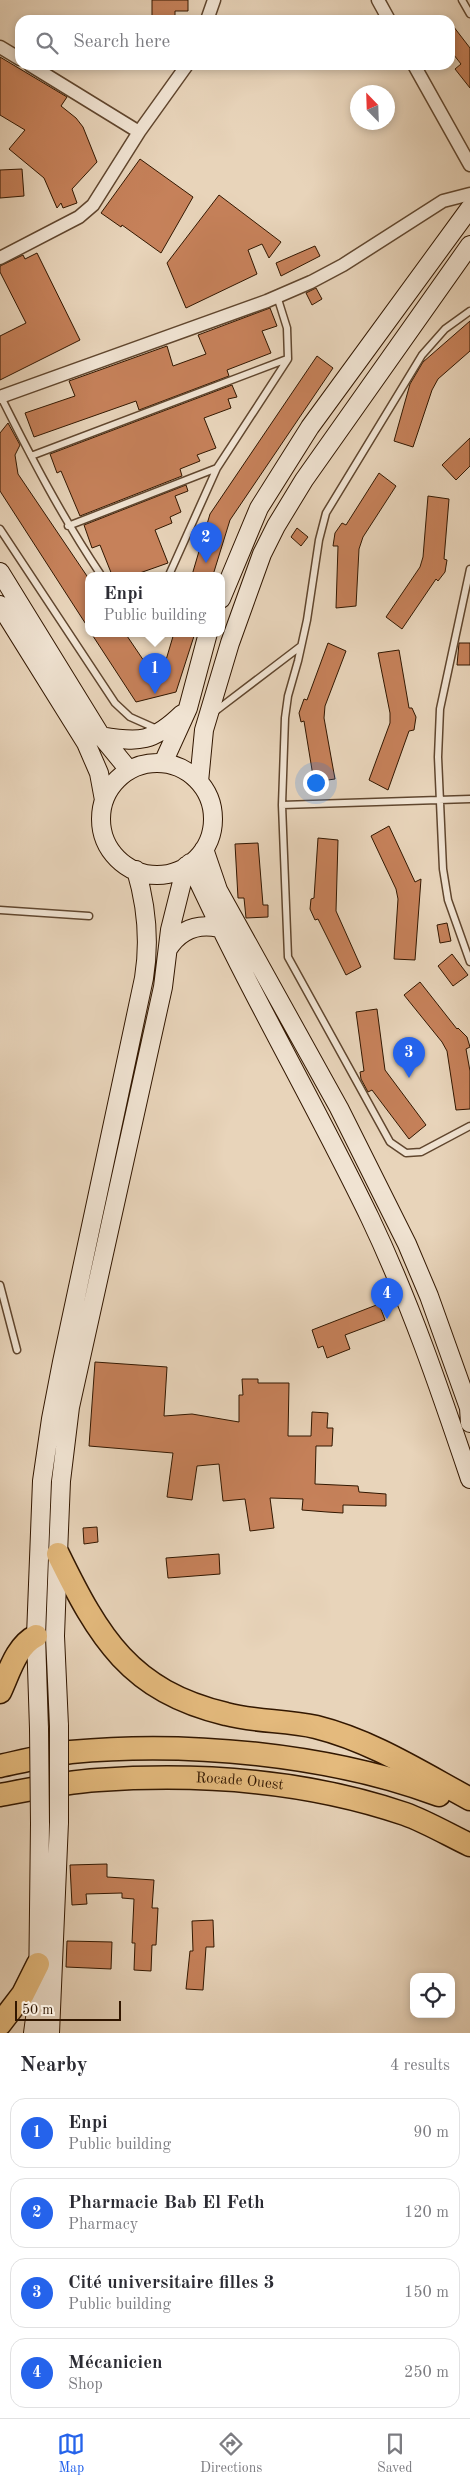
<!DOCTYPE html>
<html lang="en">
<head>
<meta charset="utf-8">
<style>
  body { margin:0; font-family:"Old Standard TT",serif; background:#f7f7f7; color:#2b2b33 }
  .controls { position:absolute; right:15px; bottom:15px; display:grid; overflow:hidden; border-radius:10px; box-shadow:0 2px 8px #0003 }
  .controls button { width:45px; height:45px; display:grid; place-items:center; padding:0; border:0; border-bottom:1px solid #e1e1e2; background:#fff; color:#2b2b33; font:25px sans-serif }
  .compass { position:absolute; left:350px; top:85px; width:45px; height:45px; border-radius:50%; background:#fff; box-shadow:0 2px 8px #0003; rotate:337deg }
  .scale { position:absolute; left:15px; bottom:12px; width:106px; box-sizing:border-box; padding-left:5px; border:2px solid #321700; border-top:0; font-size:14px; line-height:18px; white-space:nowrap; color:#321700; -webkit-text-stroke:4px #f0e3d2; paint-order:stroke }
  .you { position:absolute; left:315px; top:782px; width:18px; height:18px; margin:-12px; border:4px solid #fff; border-radius:50%; background:#1a73e8; box-shadow:0 0 0 8px #1a73e833 }
  .badge { display:grid; place-items:center; width:32px; height:32px; border-radius:50%; background:#2563eb; color:#fff; font-size:16px; font-weight:700 }
  .pin { position:absolute; translate:-50% -41px; filter:drop-shadow(0 1px 2px #0008) }
  .pin::after { content:''; position:absolute; top:26px; width:18px; height:15px; background:inherit; clip-path:polygon(0 0,100% 0,50% 100%) }
  .popup { position:absolute; left:85px; top:572px; width:140px; height:65px; box-sizing:border-box; display:grid; place-content:center; border-radius:10px; background:#fff; filter:drop-shadow(0 1px 4px #0005); font-size:16px; white-space:nowrap; color:#7c7c81 }
  .popup b { font-size:19px; color:#2b2b33 }
  .popup::after { content:''; position:absolute; left:50%; top:100%; margin-left:-10px; border:10px solid transparent; border-top-color:#fff }
  .list { margin:0; padding:0; list-style:none }
  h2 { display:flex; justify-content:space-between; align-items:center; height:65px; margin:0; padding:0 20px; font-size:21px }
  h2 small { font-size:16px; font-weight:400; color:#7c7c81 }
  .list li { display:grid; grid-template-columns:32px 1fr auto; gap:15px; align-items:center; box-sizing:border-box; height:70px; margin:0 10px 10px; padding:0 10px; border:1px solid #e1e1e2; border-radius:15px }
  .list b { display:block; font-size:19px; white-space:nowrap }
  .list p { margin:0; font-size:16px; white-space:nowrap; color:#7c7c81 }
  .list em { font-size:16px; font-style:normal; color:#7c7c81 }
  .icon { flex:none; width:28px; height:28px; fill:none; stroke:currentColor; stroke-width:2; stroke-linecap:round; stroke-linejoin:round }
  .map { position:relative; flex:none; width:470px; height:2033px; overflow:hidden }
  .search { position:absolute; background:#fff; box-shadow:0 2px 8px #0003; left:15px; right:15px; top:15px; height:55px; display:flex; align-items:center; gap:12px; box-sizing:border-box; padding:0 18px; border-radius:15px; color:#7c7c81; font-size:19px }
  .sheet { height:385px; background:#fff }
  nav { display:flex; justify-content:space-around; align-items:center; box-sizing:border-box; height:70px; border-top:1px solid #e1e1e2; background:#fff; font-size:14px; color:#7c7c81 }
  nav a { display:grid; justify-items:center; gap:2px }
  nav .on { color:#2563eb }
  .map>svg:first-child { display:block }
  .building { fill:#c6815a; stroke:#321700 }
  .lines { fill:none; stroke-linecap:round; stroke-linejoin:round }
  .lane-casing { stroke:#60462e; stroke-width:9 }
  .street-casing { stroke:#60462e; stroke-width:15 }
  .secondary-casing { stroke:#321700; stroke-width:20 }
  .highway-casing { stroke:#321700; stroke-width:25 }
  .lane { stroke:#f0e3d2; stroke-width:6 }
  .street { stroke:#f0e3d2; stroke-width:12 }
  .secondary { stroke:#f0e3d2; stroke-width:18 }
  .highway { stroke:#e4ba7d; stroke-width:22 }
  .secondary-bridge-casing { stroke:#321700; stroke-width:20; stroke-linecap:butt }
  .secondary-bridge { stroke:#f0e3d2; stroke-width:18 }
  .labels { text-anchor:middle; dominant-baseline:central; stroke-width:5; stroke-linejoin:round; paint-order:stroke }
  .street-label { font-size:15px; fill:#321700; stroke:#f0e3d2 }
</style>
</head>
<body>
<div class="map">
<svg width="470" height="2033" viewBox="0 0 470 2033">
  <rect width="100%" height="100%" fill="#e8d4ba"/>
  <filter id="stains"><feTurbulence type="fractalNoise" baseFrequency=".004" numOctaves="4"/><feColorMatrix values="0 0 0 0 .2 0 0 0 0 .09 0 0 0 0 .02 0 0 0 .5 -.17"/></filter>
  <radialGradient id="worn" r=".72"><stop offset=".6" stop-color="#630" stop-opacity="0"/><stop offset="1" stop-color="#630" stop-opacity=".3"/></radialGradient>
  <path class="building" d="M152 0H188V11H175V20H152Z
    M450 22 470 48V88L455 69 461 64 450 50Z
    M0 57 67 97 61 106 76 118 83 127 97 162 72 189 77 203 63 208 61 203 57 208 44 178 9 149 25 130 0 115Z
    M140 159 193 197 161 253 122 225 121 227 101 213Z
    M22 169 24 196 0 198V170Z
    M219 195 281 242 269 258 262 244 248 250 257 274 186 308 167 263Z
    M315 246 320 256 281 276 276 263Z
    M37 253 80 340 0 380V336L26 323 0 272V266L23 255 25 259Z
    M316 288 322 299 312 305 306 293Z
    M270 308 277 326 262 331 271 353 227 370 229 376 139 410 136 401 34 437 25 413 75 396 69 381 167 346 173 366 206 354 198 335Z
    M470 321V351L438 379 432 390 413 447 394 441 410 384 423 362Z
    M317 356 333 368 230 520 213 575H192L210 514Z
    M232 385 237 397 228 399 231 408 204 418 216 448 197 455 200 461 180 469 182 476 80 516 61 471 57 473 50 454Z
    M8 423 20 445 15 455 18 474 89 579V629L0 491V433Z
    M470 438V466L456 480 442 465Z
    M379 473 396 486 363 537 359 549 356 606 336 608 338 546H333L335 533 342 523 346 525Z
    M186 485 188 491 175 496 181 512 170 517 172 523 155 530 168 563 134 575H112L100 545 92 548 84 525Z
    M428 496 449 499 444 559 447 560 445 572 438 581 436 579 402 629 386 617 420 567 423 557Z
    M297 528 308 537 301 546 291 537Z
    M91 633H125L146 664 166 660 174 633H195L176 692 136 702Z
    M328 643 346 651 325 706 324 718 335 779 314 782 304 721 301 722 299 713 304 699 307 700Z
    M459 643H470V665H457Z
    M399 650 409 708H412L416 717 414 730 409 731 388 790 369 780 390 723V713L378 653Z
    M389 826 415 882 421 879 415 960 394 959 398 899 396 889 371 836Z
    M318 838 338 840 336 911 361 967 346 975 318 919 315 920 310 909 311 899 314 898Z
    M258 843 263 905H268V917L246 918 244 898H238L235 844Z
    M447 923 451 941 440 943 437 925Z
    M452 954 468 975 453 986 438 966Z
    M420 982 457 1029 458 1028 467 1037 470 1047 466 1049 470 1071V1109L456 1110 447 1051 442 1042 404 995Z
    M377 1009 385 1070 426 1125 409 1139 372 1090 368 1092 361 1079 360 1072 364 1071 356 1012Z
    M379 1304 385 1320 345 1335 350 1349 327 1358 323 1346 318 1348 312 1330Z
    M95 1362 167 1367 164 1416 192 1414 239 1422V1395H243L242 1379H258V1383H289L288 1436H311L312 1412 328 1413 327 1428H333L332 1446H316L315 1484 358 1486 359 1492 386 1494V1506L343 1505V1513L327 1512 302 1510 303 1499 270 1498 274 1528 250 1531 245 1499 223 1501 219 1464 197 1466 192 1500 167 1497 173 1453 89 1446Z
    M97 1527 98 1542 84 1544 83 1528Z
    M219 1554 220 1574 168 1578 166 1558Z
    M107 1864V1877L154 1880 152 1908H158L156 1945H152L151 1971 134 1970 135 1943H132L134 1899 122 1898V1893L86 1894 87 1904 72 1905 70 1865Z
    M213 1920 214 1947H206L203 1990 186 1989 190 1951H193L192 1921Z
    M67 1941 112 1942 111 1969 66 1967Z"/>
  <g class="lines">
    <defs>
      <path id="lane" d="M462 0 470 14
        M470 311 445 329 422 355 326 513 319 540 307 620 298 661 288 696 285 718 282 805 288 957 390 1142 406 1153 421 1152 470 1126
        M1 397C32 459 62 517 101 575
        M31 456 287 359
        M68 526 217 468
        M0 529 115 703 130 717 157 729
        M470 569 440 709 438 757 443 869 448 900 470 962
        M169 575 217 468 288 359 287 328 277 296
        M213 713 301 646
        M282 805 470 799
        M0 910 89 916
        M0 1285 17 1350"/>
      <path id="street" d="M378 0 389 20
        M207 20 214 0
        M0 47 20 59
        M414 65 470 165
        M139 132 187 65
        M0 258 79 217 93 205 139 132 30 65
        M0 397 267 301 311 282 343 265 443 201 470 194"/>
      <path id="secondary" d="M0 572 101 736 129 770
        M221 599 259 508 310 427 470 208
        M0 605 86 743 99 773 104 800
        M101 736C140 743 153 742 182 714
        M163 763 188 708 208 633
        M101 819a56 56 0 1 1 112 0a56 56 0 1 1-112 0Z
        M199 782 204 730 230 643 262 554 276 526 304 480 470 245
        M204 849 218 890 339 1108 407 1244 429 1296 469 1408 470 1423
        M190 863C245 984 312 1098 370 1218 410 1302 440 1390 470 1479
        M168 949C180 930 197 923 219 928
        M59 1726 55 1636 58 1554 61 1481 70 1407 163 987 170 930 186 866
        M39 1729 36 1636 42 1481 51 1419 62 1362 144 978C150 941 147 907 136 870
        M33 2033 38 1996 40 1823
        M50 2033 59 1822"/>
      <g id="highway">
        <path d="M58 1554C99 1638 130 1691 226 1714 255 1722 287 1720 316 1727 372 1741 420 1772 470 1799"/>
        <path d="M0 1692C9 1673 16 1646 36 1636"/>
        <path d="M0 1766C23 1761 47 1755 71 1752 187 1741 329 1754 439 1795"/>
        <path id="s1" d="M0 1795C32 1789 65 1782 98 1780 200 1773 308 1781 405 1814 427 1822 449 1835 470 1845"/>
        <path d="M0 2024 23 1994 38 1964"/>
      </g>
    </defs>
    <use href="#lane" class="lane-casing"/>
    <use href="#street" class="street-casing"/>
    <use href="#secondary" class="secondary-casing"/>
    <use href="#highway" class="highway-casing"/>
    <use href="#lane" class="lane"/>
    <use href="#street" class="street"/>
    <use href="#secondary" class="secondary"/>
    <use href="#highway" class="highway"/>
    <defs>
      <path id="secondary-bridge" d="M59 1726V1822
        M39 1729 40 1823"/>
    </defs>
    <use href="#secondary-bridge" class="secondary-bridge-casing"/>
    <use href="#secondary-bridge" class="secondary-bridge"/>
  </g>
  <g class="labels">
    <g class="street-label">
      <text stroke="none"><textPath href="#s1" startOffset="241">Rocade Ouest</textPath></text>
    </g>
  </g>
  <rect width="100%" height="100%" filter="url(#stains)"/>
  <rect width="100%" height="100%" fill="url(#worn)"/>
</svg>
<div class="controls">
<button><svg class="icon" aria-label="locate" viewBox="0 0 24 24"><circle cx="12" cy="12" r="6"/><path d="M12 2v4M12 18v4M2 12h4M18 12h4"/></svg></button>
</div>
<svg class="compass" viewBox="-18 -18 36 36"><path d="M0-13l5 13h-10z" fill="#e53935"/><path d="M0 13l5-13h-10z" fill="#7c7c81"/></svg>
<div class="scale">50 m</div>
<div class="you"></div>
<div class="pin badge" style="left:155px;top:694px">1</div>
<div class="popup"><b>Enpi</b>Public building</div>
<div class="pin badge" style="left:206px;top:563px">2</div>
<div class="pin badge" style="left:409px;top:1078px">3</div>
<div class="pin badge" style="left:387px;top:1319px">4</div>
<div class="search"><svg class="icon" aria-label="search" viewBox="0 0 24 24"><circle cx="10" cy="10" r="6"/><path d="M15 15l6 6"/></svg>Search here</div>
</div>
<section class="sheet">
<h2>Nearby<small>4 results</small></h2>
<ul class="list">
<li><span class="badge">1</span><div><b>Enpi</b><p>Public building</p></div><em>90 m</em></li>
<li><span class="badge">2</span><div><b>Pharmacie Bab El Feth</b><p>Pharmacy</p></div><em>120 m</em></li>
<li><span class="badge">3</span><div><b>Cité universitaire filles 3</b><p>Public building</p></div><em>150 m</em></li>
<li><span class="badge">4</span><div><b>Mécanicien</b><p>Shop</p></div><em>250 m</em></li>
</ul>
</section>
<nav>
<a class="on"><svg class="icon" aria-label="map" viewBox="0 0 24 24"><path d="M3 6l6-2 6 2 6-2v14l-6 2-6-2-6 2zM9 4v14M15 6v14"/></svg>Map</a>
<a><svg class="icon" aria-label="directions" viewBox="0 0 24 24"><path d="M12 3l9 9-9 9-9-9zM9 14v-3h6M13 9l2 2-2 2"/></svg>Directions</a>
<a><svg class="icon" aria-label="saved" viewBox="0 0 24 24"><path d="M7 4h10v16l-5-4-5 4z"/></svg>Saved</a>
</nav>
</body>
</html>
